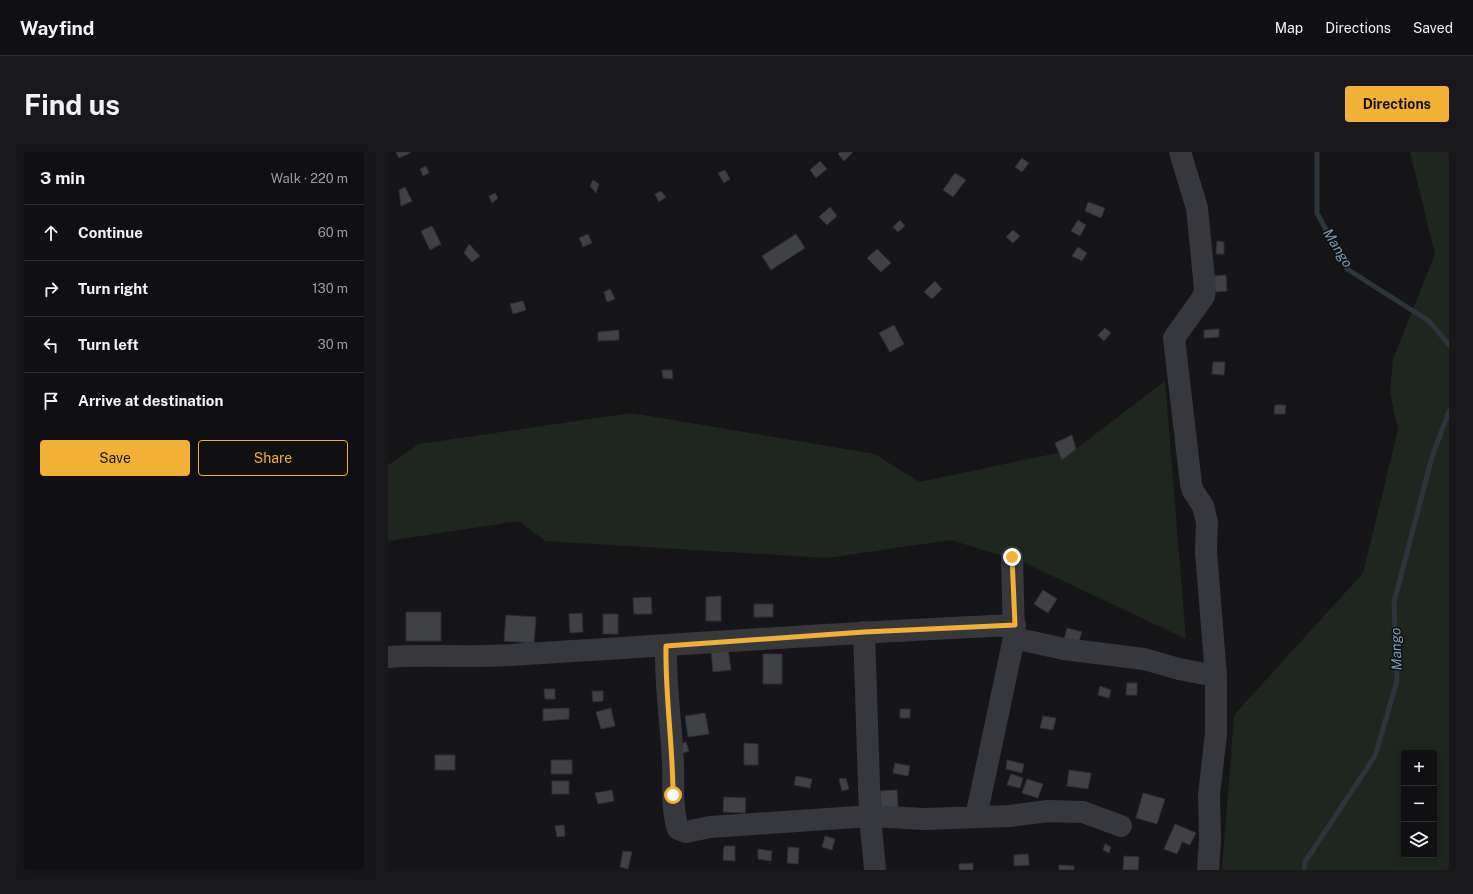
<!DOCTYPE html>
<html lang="en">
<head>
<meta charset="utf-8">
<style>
  body { margin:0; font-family:"Public Sans",sans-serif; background:#19191b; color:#f1f3f6 }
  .controls { position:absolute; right:12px; bottom:12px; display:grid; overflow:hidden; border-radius:4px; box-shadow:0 2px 10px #0003 }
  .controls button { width:36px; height:36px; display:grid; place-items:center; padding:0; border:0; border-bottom:1px solid #303032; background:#101012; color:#f1f3f6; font:20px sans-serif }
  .stop { position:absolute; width:12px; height:12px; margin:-9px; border:3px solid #f2b134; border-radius:50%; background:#fff }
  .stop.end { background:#f2b134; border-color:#fff; box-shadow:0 1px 4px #0008 }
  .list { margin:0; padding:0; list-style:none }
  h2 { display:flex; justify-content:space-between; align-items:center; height:52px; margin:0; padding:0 16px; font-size:17px }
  h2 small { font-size:13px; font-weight:400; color:#9c9d9f }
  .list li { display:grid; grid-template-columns:26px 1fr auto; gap:12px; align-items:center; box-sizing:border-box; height:56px; padding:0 16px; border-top:1px solid #303032 }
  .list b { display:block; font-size:15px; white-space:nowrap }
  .list em { font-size:13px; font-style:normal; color:#9c9d9f }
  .actions { display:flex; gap:8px; padding:12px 16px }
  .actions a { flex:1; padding:9px 0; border:1px solid #f2b134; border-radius:4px; text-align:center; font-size:14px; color:#f2b134 }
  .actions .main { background:#f2b134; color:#111 }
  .icon { flex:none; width:22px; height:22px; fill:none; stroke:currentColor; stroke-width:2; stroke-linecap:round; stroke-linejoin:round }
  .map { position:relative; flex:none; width:1061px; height:718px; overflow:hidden; border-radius:4px }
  header { display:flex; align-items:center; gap:24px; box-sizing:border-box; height:56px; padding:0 20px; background:#101012; border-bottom:1px solid #303032 }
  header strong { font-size:19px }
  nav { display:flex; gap:22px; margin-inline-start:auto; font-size:14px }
  .intro { display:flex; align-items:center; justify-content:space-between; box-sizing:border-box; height:96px; padding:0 24px }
  h1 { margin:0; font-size:28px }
  .button { padding:10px 18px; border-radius:4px; background:#f2b134; color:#111; font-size:14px; font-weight:700 }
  main { display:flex; gap:24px; padding:0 24px }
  aside { flex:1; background:#101012; border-radius:4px; box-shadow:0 2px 10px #0003 }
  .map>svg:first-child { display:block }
  .green { fill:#1e261f; fill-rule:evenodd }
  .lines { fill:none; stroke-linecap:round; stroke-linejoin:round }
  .stream { stroke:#2c353c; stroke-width:5 }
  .building { fill:#404145; stroke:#303034 }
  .minor { stroke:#37383d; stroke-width:22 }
  .route { stroke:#f2b134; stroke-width:5 }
  .labels { text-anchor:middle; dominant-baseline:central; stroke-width:3; stroke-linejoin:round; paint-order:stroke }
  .water-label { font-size:14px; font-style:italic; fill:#7f9bb3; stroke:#111113 }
</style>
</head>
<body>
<header>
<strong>Wayfind</strong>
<nav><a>Map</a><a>Directions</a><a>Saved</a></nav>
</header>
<div class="intro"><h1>Find us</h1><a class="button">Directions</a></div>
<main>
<aside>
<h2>3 min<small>Walk · 220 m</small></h2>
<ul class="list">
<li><svg class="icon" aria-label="ahead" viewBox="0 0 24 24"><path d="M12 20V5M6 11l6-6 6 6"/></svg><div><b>Continue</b></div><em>60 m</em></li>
<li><svg class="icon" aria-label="right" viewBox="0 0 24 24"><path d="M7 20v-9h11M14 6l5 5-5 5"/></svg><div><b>Turn right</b></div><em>130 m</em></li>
<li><svg class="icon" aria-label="left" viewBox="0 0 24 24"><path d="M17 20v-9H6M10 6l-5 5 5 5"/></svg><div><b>Turn left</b></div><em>30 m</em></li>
<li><svg class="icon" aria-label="arrive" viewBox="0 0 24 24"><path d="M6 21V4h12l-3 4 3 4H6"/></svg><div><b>Arrive at destination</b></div></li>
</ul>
<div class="actions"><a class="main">Save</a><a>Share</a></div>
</aside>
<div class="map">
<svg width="1061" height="718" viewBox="0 0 1061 718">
  <rect width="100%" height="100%" fill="#161618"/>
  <path class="green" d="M1022 0H1061V718H834L846 563 975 421 1010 278 1002 241 1005 207 1047 102ZM1016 601H1046V703H1016Z
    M777 229 798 487 637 411 563 388 439 406 157 389 131 369 0 389V313L31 292 243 261 487 302 531 330 688 297Z"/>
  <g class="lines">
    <path class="stream" d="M929 0V61L959 117 1041 169 1061 193
      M916 718 917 710 987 604 1009 529 1006 450 1044 305 1061 259"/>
  </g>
  <path class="building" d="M8 0H22V1L11 6Z
    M452 0H465L456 9 450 2Z
    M634 6 641 11 634 20 627 15Z
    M432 9 439 17 428 26 422 18Z
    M38 14 41 21 35 24 32 17Z
    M337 18 342 27 336 31 330 21Z
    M567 21 578 28 565 45 555 38Z
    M205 28 211 32 208 41 202 34Z
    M17 35 24 49 13 54 11 38Z
    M273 39 278 45 271 50 267 42Z
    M107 41 110 46 104 51 101 44Z
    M700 50 717 56 713 66 697 59Z
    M442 55 449 64 439 73 431 65Z
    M512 68 517 74 510 80 505 75Z
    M690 68 698 73 692 84 683 79Z
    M44 74 53 92 42 98 33 79Z
    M625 78 632 84 625 91 618 85Z
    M200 82 204 91 195 95 191 86Z
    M408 82 417 96 383 118 374 104Z
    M829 89 836 90V102H828Z
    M81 92 92 104 84 110 76 101Z
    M690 95 699 101 694 109 684 104Z
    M489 97 503 111 493 120 479 106Z
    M838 123 839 139 827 140 826 124Z
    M547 129 554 137 544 147 536 140Z
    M222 137 227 147 219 150 216 140Z
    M135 149 138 158 125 162 122 152Z
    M506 173 516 192 502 200 491 181Z
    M717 176 723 181 716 189 710 183Z
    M831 177V185L816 186V178Z
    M231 178V188L210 189V180Z
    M825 210H837L836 223 824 222Z
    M274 218H284L285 227 275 226Z
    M887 253H898L897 262H886Z
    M684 283 688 297 674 308 667 291Z
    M655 438 669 447 660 461 646 452Z
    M333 444V469H318V445Z
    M263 445 264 462H246L245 446Z
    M366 452H385V465H366Z
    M18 460H53V489H18Z
    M194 461 195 480 182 481 181 462Z
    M215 462H230V482H215Z
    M118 463 148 465 146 491 116 489Z
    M679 476 694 480 690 492 676 488Z
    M340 496 343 518 325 520 323 498Z
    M375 502H394V532H375Z
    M739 531H749V543H738Z
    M712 534 723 538 721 546 710 543Z
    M156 537H167V547H157Z
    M204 539H215V549L205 550Z
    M181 556V567L155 569V557Z
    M223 556 227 574 213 577 208 560Z
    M512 557H522V566H512Z
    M317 561 321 582 300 585 297 564Z
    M655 564 668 566 665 578 652 576Z
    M298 590 301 599 292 602 290 593Z
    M356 591 370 592V613H356Z
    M47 603H67V618H47Z
    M163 608H184V622H163Z
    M619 608 636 612 634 621 618 617Z
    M507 611 522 614 520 624 505 621Z
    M681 618 703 621 700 637 679 634Z
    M623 622 635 626 632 636 619 633Z
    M408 624 424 627 422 636 406 633Z
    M458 626 461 637 454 639 451 627Z
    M639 627 655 632 650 646 634 641Z
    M164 629H181V642H164Z
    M224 638 226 649 210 652 207 641Z
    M509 638 510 656 493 657 492 639Z
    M755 641 777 647 769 672 748 666Z
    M336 645 358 646 357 661 335 660Z
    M787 672 808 681 802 693 794 690 789 702 776 697Z
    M176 673 177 684 169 685 167 674Z
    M437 684 447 687 444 698 434 695Z
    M717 692 723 695 721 701 715 698Z
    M336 694H347V709L335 708Z
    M400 695 411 696 410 712 399 711Z
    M370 697 384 699 383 709 370 707Z
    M235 699 244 700 240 717 232 715Z
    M640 702 641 713 626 714V703Z
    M736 704 751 705 750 718H735Z
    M585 711V718H571V712Z
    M671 713 686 714V718H671Z"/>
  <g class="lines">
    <path class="minor" d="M792 0 809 56 817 137 816 144 786 186 803 332 805 339 815 354 819 370 818 400 828 524V582L821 643 822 688 820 718
      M476 480 482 664 487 718
      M626 486 676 497 756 507 791 517 828 524
      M278 494C277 533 283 571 285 610 286 632 283 655 290 677L298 680 322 675 482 664 537 667 622 664 660 659 695 660 733 674
      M0 505C41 502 82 506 123 503 291 493 459 480 627 473
      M588 665 626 486 624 405"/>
  </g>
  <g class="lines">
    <path class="route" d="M285 643C285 593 277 544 278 494L476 480 627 473 624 405"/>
  </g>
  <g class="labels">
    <g class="water-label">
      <text transform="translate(950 96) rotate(58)">Mango</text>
      <text transform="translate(1008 497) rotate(-92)">Mango</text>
    </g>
  </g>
</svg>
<div class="controls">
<button>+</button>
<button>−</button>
<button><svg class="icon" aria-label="layers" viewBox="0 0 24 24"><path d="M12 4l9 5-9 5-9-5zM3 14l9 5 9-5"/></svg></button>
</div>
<div class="stop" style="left:285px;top:643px"></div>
<div class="stop end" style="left:624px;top:405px"></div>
</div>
</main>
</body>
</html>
